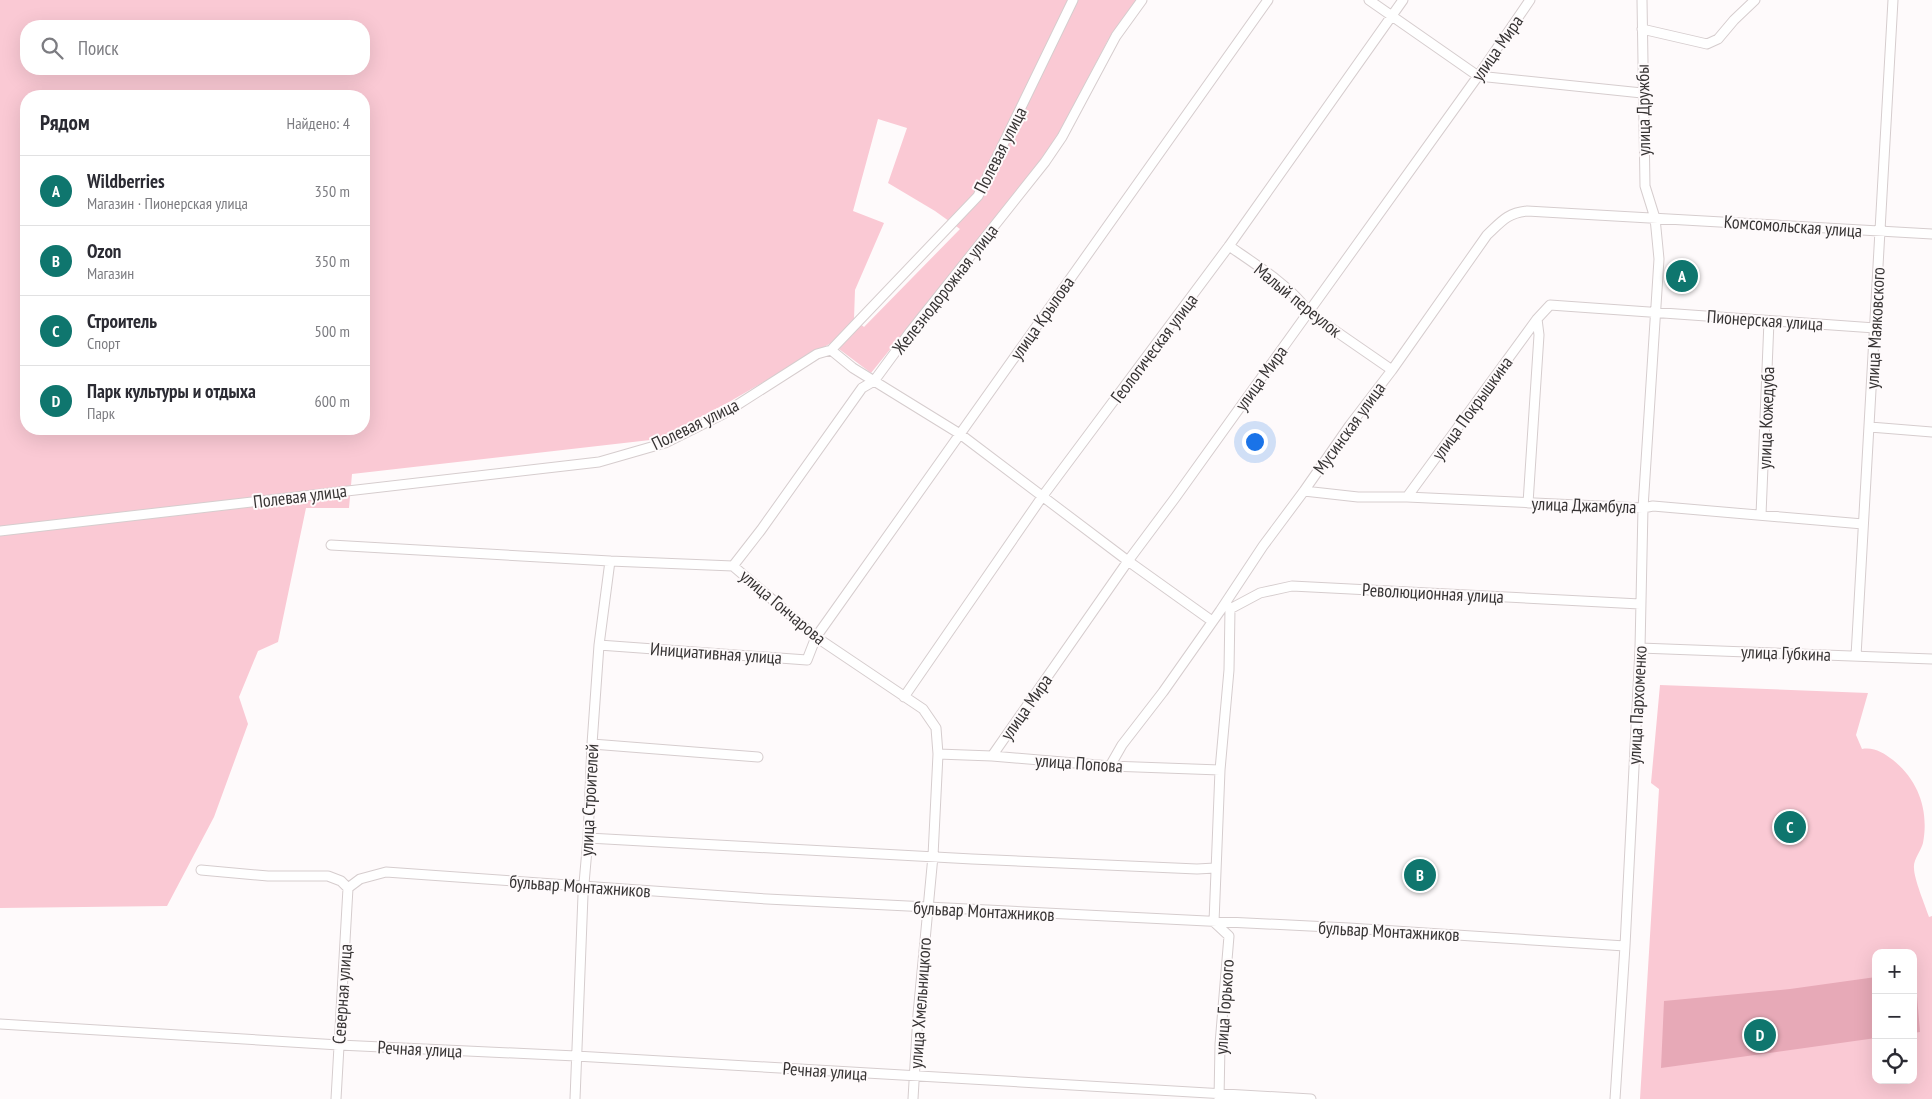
<!DOCTYPE html>
<html lang="ru">
<head>
<meta charset="utf-8">
<style>
  body { margin:0; font-family:"PT Sans Narrow",sans-serif; background:#f2f2f3; color:#2b2b33 }
  .controls { position:absolute; right:15px; bottom:15px; display:grid; overflow:hidden; border-radius:10px; box-shadow:0 5px 20px #0002 }
  .controls button { width:45px; height:45px; display:grid; place-items:center; padding:0; border:0; border-bottom:1px solid #e1e1e2; background:#fff; color:#2b2b33; font:25px sans-serif }
  .you { position:absolute; left:1254px; top:441px; width:18px; height:18px; margin:-12px; border:4px solid #fff; border-radius:50%; background:#1a73e8; box-shadow:0 0 0 8px #1a73e833 }
  .badge { display:grid; place-items:center; width:32px; height:32px; border-radius:50%; background:#0f766e; color:#fff; font-size:16px; font-weight:700 }
  .pin { position:absolute; translate:-50% -50%; border:2px solid #fff; box-shadow:0 1px 5px #0006 }
  .list { margin:0; padding:0; list-style:none }
  h2 { display:flex; justify-content:space-between; align-items:center; height:65px; margin:0; padding:0 20px; font-size:21px }
  h2 small { font-size:16px; font-weight:400; color:#7c7c81 }
  .list li { display:grid; grid-template-columns:32px 1fr auto; gap:15px; align-items:center; box-sizing:border-box; height:70px; padding:0 20px; border-top:1px solid #e1e1e2 }
  .list b { display:block; font-size:19px; white-space:nowrap }
  .list p { margin:0; font-size:16px; white-space:nowrap; color:#7c7c81 }
  .list em { font-size:16px; font-style:normal; color:#7c7c81 }
  .icon { flex:none; width:28px; height:28px; fill:none; stroke:currentColor; stroke-width:2; stroke-linecap:round; stroke-linejoin:round }
  .map { position:relative; flex:none; width:1932px; height:1099px; overflow:hidden }
  .search { position:absolute; background:#fff; box-shadow:0 5px 20px #0002; left:20px; top:20px; width:350px; height:55px; display:flex; align-items:center; gap:12px; box-sizing:border-box; padding:0 18px; border-radius:20px; color:#7c7c81; font-size:19px }
  .panel { position:absolute; background:#fff; box-shadow:0 5px 20px #0002; left:20px; top:90px; width:350px; height:345px; border-radius:20px }
  .map>svg:first-child { display:block }
  .green { fill:#fac9d4; fill-rule:evenodd }
  .water { fill:#e7a9b7 }
  .lines { fill:none; stroke-linecap:round; stroke-linejoin:round }
  .minor-casing { stroke:#d6cdce; stroke-width:11 }
  .minor { stroke:#fff; stroke-width:9 }
  .labels { text-anchor:middle; dominant-baseline:central; stroke-width:4; stroke-linejoin:round; paint-order:stroke }
  .street-label { font-size:18px; fill:#373434; stroke:#fefafb }
</style>
</head>
<body>
<div class="map">
<svg width="1932" height="1099" viewBox="0 0 1932 1099">
  <rect width="100%" height="100%" fill="#fefafb"/>
  <path class="green" d="M0 0H1137L1108 40 1055 141 1016 193 871 373 831 343 729 402 659 439 352 474 349 508H306L278 642 258 651 239 697 248 724 214 817 167 906 0 908ZM26 26H364V69H26ZM26 96H364V429H26ZM878 119 907 128 888 183 935 211 960 229 864 327 854 319 855 290 884 223 853 211Z
    M1660 685 1868 693 1856 735 1862 749C1875 747 1883 753 1893 760 1919 781 1929 811 1923 843 1921 851 1913 860 1914 868 1914 879 1925 905 1929 917L1932 916V1099H1640L1659 789 1651 783ZM1876 953H1913V1080H1876Z"/>
  <path class="water" d="M1913 972H1915L1920 1032 1913 1033Z
    M1876 977V1038L1661 1068 1664 1001 1790 989Z"/>
  <g class="lines">
    <defs>
      <path id="minor" d="M1369 0 1478 76 1642 93
        M1642 29 1707 44 1718 39 1734 20 1755 0
        M1229 246C1252 262 1295 289 1308 312L1392 370
        M831 350 853 368 960 434 1128 561 1212 621
        M1870 427 1932 432
        M1304 491 1358 497H1407L1643 508 1653 506 1863 524
        M1407 497 1537 319 1550 305 1875 328
        M1528 503 1539 335 1537 319
        M1761 515 1769 321
        M0 531 599 462 665 443 723 414 817 354 831 350 978 196 1073 0
        M331 545 610 561 733 566 816 637 923 709 936 728 938 754 933 856 918 1014 913 1099
        M733 566 761 530 862 388 874 381 910 332 1045 162 1062 137 1116 36 1142 0
        M1230 609 1260 593 1292 586 1640 604
        M599 645 807 660 816 637 1268 0
        M1640 648 1932 659
        M1856 656 1893 0
        M904 697 1042 497 1229 246 1403 0
        M592 744 758 757
        M938 754 992 756 1110 766 1220 770
        M992 756 1128 561 1175 498 1478 76 1530 0
        M1110 766 1122 745 1163 692 1220 611 1263 546 1304 491 1350 425 1392 370 1487 235C1501 222 1507 213 1527 211L1932 234
        M588 838 972 859 1197 869 1215 868
        M201 870 268 876H328L341 881 348 888
        M348 888 360 879 386 872 767 899 1349 928 1625 946
        M0 1024 339 1045 576 1056 1311 1099
        M336 1099 348 888
        M575 1099 583 895 588 838 592 744 599 645 610 561
        M1219 1099 1220 1044 1229 936 1214 922 1220 770 1229 670 1230 609 1226 603
        M1615 1099 1625 946 1640 648 1643 508 1659 259 1655 218 1645 186 1642 0"/>
    </defs>
    <use href="#minor" class="minor-casing"/>
    <use href="#minor" class="minor"/>
  </g>
  <g class="labels">
    <g class="street-label">
      <text transform="translate(1497 48) rotate(-55)">улица Мира</text>
      <text transform="translate(1643 110) rotate(-91)">улица Дружбы</text>
      <text transform="translate(1000 150) rotate(-63)">Полевая улица</text>
      <text transform="translate(1793 226) rotate(4)">Комсомольская улица</text>
      <text transform="translate(945 289) rotate(-52)">Железнодорожная улица</text>
      <text transform="translate(1298 300) rotate(39)">Малый переулок</text>
      <text transform="translate(1042 318) rotate(-55)">улица Крылова</text>
      <text transform="translate(1765 320) rotate(4)">Пионерская улица</text>
      <text transform="translate(1875 328) rotate(-87)">улица Маяковского</text>
      <text transform="translate(1154 348) rotate(-53)">Геологическая улица</text>
      <text transform="translate(1261 378) rotate(-54)">улица Мира</text>
      <text transform="translate(1472 408) rotate(-54)">улица Покрышкина</text>
      <text transform="translate(1766 418) rotate(-88)">улица Кожедуба</text>
      <text transform="translate(695 424) rotate(-26)">Полевая улица</text>
      <text transform="translate(1349 428) rotate(-54)">Мусинская улица</text>
      <text transform="translate(300 496) rotate(-7)">Полевая улица</text>
      <text transform="translate(1584 505) rotate(2)">улица Джамбула</text>
      <text transform="translate(1433 593) rotate(3)">Революционная улица</text>
      <text transform="translate(783 607) rotate(40)">улица Гончарова</text>
      <text transform="translate(716 653) rotate(4)">Инициативная улица</text>
      <text transform="translate(1786 653) rotate(2)">улица Губкина</text>
      <text transform="translate(1637 705) rotate(-87)">улица Пархоменко</text>
      <text transform="translate(1026 707) rotate(-55)">улица Мира</text>
      <text transform="translate(1079 763) rotate(4)">улица Попова</text>
      <text transform="translate(589 800) rotate(-87)">улица Строителей</text>
      <text transform="translate(580 886) rotate(4)">бульвар Монтажников</text>
      <text transform="translate(984 911) rotate(3)">бульвар Монтажников</text>
      <text transform="translate(1389 931) rotate(3)">бульвар Монтажников</text>
      <text transform="translate(342 994) rotate(-86)">Северная улица</text>
      <text transform="translate(920 1003) rotate(-86)">улица Хмельницкого</text>
      <text transform="translate(1224 1007) rotate(-86)">улица Горького</text>
      <text transform="translate(420 1049) rotate(3)">Речная улица</text>
      <text transform="translate(825 1071) rotate(4)">Речная улица</text>
    </g>
  </g>
</svg>
<div class="controls">
<button>+</button>
<button>−</button>
<button><svg class="icon" aria-label="locate" viewBox="0 0 24 24"><circle cx="12" cy="12" r="6"/><path d="M12 2v4M12 18v4M2 12h4M18 12h4"/></svg></button>
</div>
<div class="you"></div>
<div class="pin badge" style="left:1682px;top:276px">A</div>
<div class="pin badge" style="left:1420px;top:875px">B</div>
<div class="pin badge" style="left:1790px;top:827px">C</div>
<div class="pin badge" style="left:1760px;top:1035px">D</div>
<div class="search"><svg class="icon" aria-label="search" viewBox="0 0 24 24"><circle cx="10" cy="10" r="6"/><path d="M15 15l6 6"/></svg>Поиск</div>
<section class="panel">
<h2>Рядом<small>Найдено: 4</small></h2>
<ul class="list">
<li><span class="badge">A</span><div><b>Wildberries</b><p>Магазин · Пионерская улица</p></div><em>350 m</em></li>
<li><span class="badge">B</span><div><b>Ozon</b><p>Магазин</p></div><em>350 m</em></li>
<li><span class="badge">C</span><div><b>Строитель</b><p>Спорт</p></div><em>500 m</em></li>
<li><span class="badge">D</span><div><b>Парк культуры и отдыха</b><p>Парк</p></div><em>600 m</em></li>
</ul>
</section>
</div>
</body>
</html>
